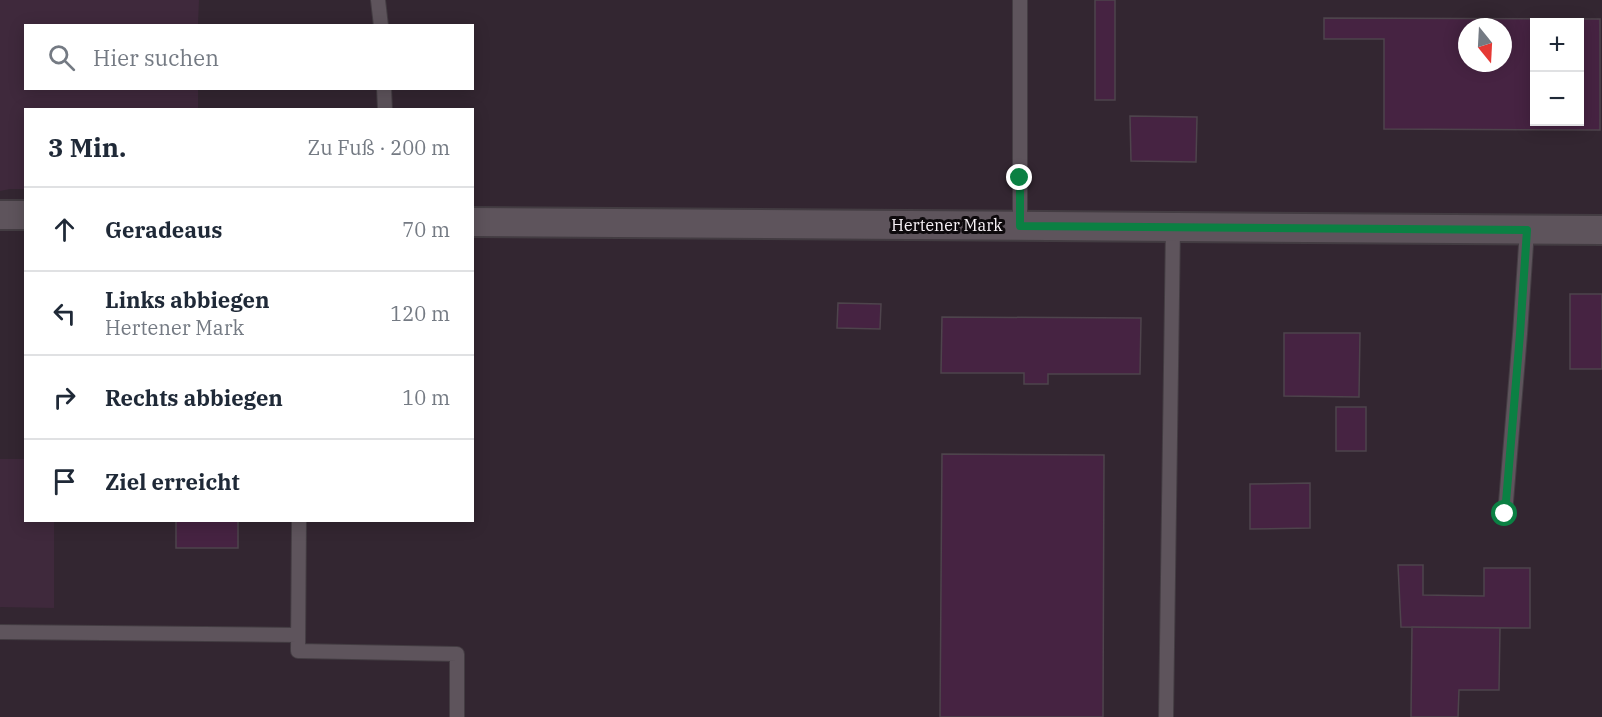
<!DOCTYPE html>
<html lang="de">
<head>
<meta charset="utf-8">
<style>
  body { margin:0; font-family:"IBM Plex Serif",serif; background:#f2f2f3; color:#1f2937 }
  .controls { position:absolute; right:18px; top:18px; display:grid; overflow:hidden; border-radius:0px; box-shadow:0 3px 15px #0003 }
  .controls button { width:54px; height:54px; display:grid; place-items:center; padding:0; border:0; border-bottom:2px solid #e0e1e3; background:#fff; color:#1f2937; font:30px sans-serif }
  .compass { position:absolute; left:1458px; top:18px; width:54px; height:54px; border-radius:50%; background:#fff; box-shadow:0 3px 15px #0003; rotate:162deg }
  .stop { position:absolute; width:18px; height:18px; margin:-14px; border:4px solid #0b8043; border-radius:50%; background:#fff }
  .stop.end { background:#0b8043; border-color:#fff; box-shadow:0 2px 6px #0008 }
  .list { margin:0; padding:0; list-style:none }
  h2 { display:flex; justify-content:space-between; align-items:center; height:78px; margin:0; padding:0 24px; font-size:26px }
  h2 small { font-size:20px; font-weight:400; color:#747a83 }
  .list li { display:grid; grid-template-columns:39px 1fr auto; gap:18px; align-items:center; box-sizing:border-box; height:84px; padding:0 24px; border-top:2px solid #e0e1e3 }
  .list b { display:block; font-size:22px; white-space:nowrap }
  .list p { margin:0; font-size:20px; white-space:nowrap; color:#747a83 }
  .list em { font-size:20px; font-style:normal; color:#747a83 }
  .icon { flex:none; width:33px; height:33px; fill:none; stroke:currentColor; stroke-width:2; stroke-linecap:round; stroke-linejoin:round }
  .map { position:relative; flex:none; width:1602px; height:717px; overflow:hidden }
  .search { position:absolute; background:#fff; box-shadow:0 3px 15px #0003; left:24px; top:24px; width:450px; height:66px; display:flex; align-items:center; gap:15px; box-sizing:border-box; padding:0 21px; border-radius:0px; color:#747a83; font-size:22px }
  .panel { position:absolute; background:#fff; box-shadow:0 3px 15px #0003; left:24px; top:108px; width:450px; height:414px; border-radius:0px }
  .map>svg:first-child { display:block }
  .built { fill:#332631; fill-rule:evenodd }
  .green { fill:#3f293c }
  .building { fill:#462342; stroke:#4e444c; stroke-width:1.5; fill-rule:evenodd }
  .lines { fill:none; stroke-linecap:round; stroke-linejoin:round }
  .lane-casing { stroke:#433c42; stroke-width:16 }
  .street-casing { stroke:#433c42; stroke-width:32 }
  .lane { stroke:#5e545c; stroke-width:14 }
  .street { stroke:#5e545c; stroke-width:28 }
  .route { stroke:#0b8043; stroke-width:8 }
  .labels { text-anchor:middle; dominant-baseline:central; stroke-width:6; stroke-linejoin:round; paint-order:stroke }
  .street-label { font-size:16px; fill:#f8f2f7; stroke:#0e0a0d }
</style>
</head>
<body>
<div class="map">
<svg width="1602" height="717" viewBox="0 0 1602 717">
  <rect width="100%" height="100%" fill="#271f26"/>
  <path class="built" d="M0 0H1602V717H0ZM1534 22H1580V122H1534ZM26 26H472V88H26ZM1467 27H1503V63H1467ZM26 110H472V520H26Z"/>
  <path class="green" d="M0 0H199L198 25 26 26V88L198 89V109L26 110 25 189H10L0 191Z
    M0 459H25L26 520 54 521V608L0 607Z"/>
  <path class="building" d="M1095 0H1115V100H1095Z
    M1324 18 1600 19V130L1384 129V39H1324ZM1534 22H1580V122H1534ZM1467 27H1503V63H1467Z
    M1130 116 1197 117 1196 162 1131 161Z
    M1570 294H1602V369H1570Z
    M838 303 881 304 880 329 837 328Z
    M942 317 1141 318 1140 374H1048V384H1024V373H941Z
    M1284 333H1360L1359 397 1284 396Z
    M1336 407H1366V451H1336Z
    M942 454 1104 455 1103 717H940Z
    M1310 483V528L1250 529V484Z
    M176 520H238V548H176Z
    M1398 565H1423V595L1484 596V568H1530V628L1401 627Z
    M1412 627 1500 628 1499 690H1459L1458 717H1411Z"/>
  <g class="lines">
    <defs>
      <path id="lane" d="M378 0 381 26
        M384 88 385 110
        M1020 226V0
        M1505 514 1520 334 1527 230
        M299 520 298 651 457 654V717
        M0 632 298 635
        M1166 717 1173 227"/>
      <path id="street" d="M0 215H26
        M472 222 1602 230"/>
    </defs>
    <use href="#lane" class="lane-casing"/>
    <use href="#street" class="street-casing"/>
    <use href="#lane" class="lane"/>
    <use href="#street" class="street"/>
  </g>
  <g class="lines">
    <path class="route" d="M1020 178V226L1527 230 1520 334 1505 514"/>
  </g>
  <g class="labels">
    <g class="street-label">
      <text x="947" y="225">Hertener Mark</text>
    </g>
  </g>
</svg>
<div class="controls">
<button>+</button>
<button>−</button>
</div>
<svg class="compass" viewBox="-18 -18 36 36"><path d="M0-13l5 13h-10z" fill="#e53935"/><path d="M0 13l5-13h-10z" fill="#747a83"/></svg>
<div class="stop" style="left:1505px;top:514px"></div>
<div class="stop end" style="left:1020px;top:178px"></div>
<div class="search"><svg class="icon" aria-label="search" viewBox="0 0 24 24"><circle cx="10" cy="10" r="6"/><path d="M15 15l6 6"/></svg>Hier suchen</div>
<section class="panel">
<h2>3 Min.<small>Zu Fuß · 200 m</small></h2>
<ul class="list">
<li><svg class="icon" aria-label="ahead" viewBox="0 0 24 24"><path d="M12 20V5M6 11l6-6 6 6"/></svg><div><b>Geradeaus</b></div><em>70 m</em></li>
<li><svg class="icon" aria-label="left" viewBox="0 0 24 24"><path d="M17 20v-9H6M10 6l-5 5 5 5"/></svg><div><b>Links abbiegen</b><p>Hertener Mark</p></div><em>120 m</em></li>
<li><svg class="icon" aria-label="right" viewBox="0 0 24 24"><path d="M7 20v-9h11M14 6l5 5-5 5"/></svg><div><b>Rechts abbiegen</b></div><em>10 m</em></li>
<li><svg class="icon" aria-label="arrive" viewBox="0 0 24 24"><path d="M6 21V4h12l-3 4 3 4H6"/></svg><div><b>Ziel erreicht</b></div></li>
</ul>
</section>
</div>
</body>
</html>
